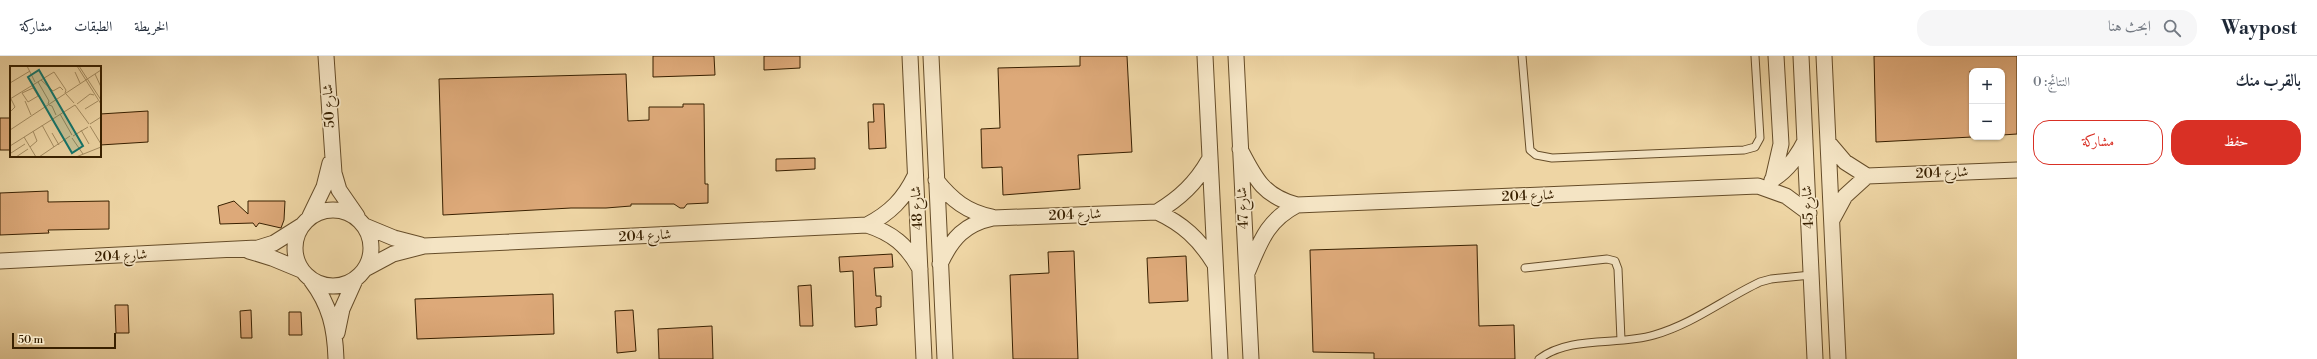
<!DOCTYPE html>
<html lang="ar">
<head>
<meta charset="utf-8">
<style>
  body { margin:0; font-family:"Libre Bodoni",Amiri,serif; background:#f6f6f7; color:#1f2937; direction:rtl }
  .controls { position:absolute; right:12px; top:12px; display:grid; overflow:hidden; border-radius:8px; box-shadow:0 1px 3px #0004 }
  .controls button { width:36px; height:36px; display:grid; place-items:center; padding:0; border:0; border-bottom:1px solid #e0e1e3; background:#fff; color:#1f2937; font:20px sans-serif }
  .scale { position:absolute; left:12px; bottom:10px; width:104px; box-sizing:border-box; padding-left:4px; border:2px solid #382000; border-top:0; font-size:11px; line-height:14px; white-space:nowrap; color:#382000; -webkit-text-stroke:3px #f4e4c4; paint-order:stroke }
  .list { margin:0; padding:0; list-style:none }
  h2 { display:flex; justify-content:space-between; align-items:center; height:52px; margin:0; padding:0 16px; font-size:17px }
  h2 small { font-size:13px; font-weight:400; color:#747a83 }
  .actions { display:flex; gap:8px; padding:12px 16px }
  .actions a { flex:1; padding:9px 0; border:1px solid #d93025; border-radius:16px; text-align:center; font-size:14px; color:#d93025 }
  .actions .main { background:#d93025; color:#fff }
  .icon { flex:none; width:22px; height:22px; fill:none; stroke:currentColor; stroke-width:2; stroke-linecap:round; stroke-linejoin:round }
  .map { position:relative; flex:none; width:2017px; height:303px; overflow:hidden; direction:ltr }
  header { display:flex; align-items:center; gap:24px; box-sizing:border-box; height:56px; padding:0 20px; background:#fff; border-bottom:1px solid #e0e1e3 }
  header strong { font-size:19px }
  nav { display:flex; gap:22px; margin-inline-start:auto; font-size:14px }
  .search { width:280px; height:36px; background:#f6f6f7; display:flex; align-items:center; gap:10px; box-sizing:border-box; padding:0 14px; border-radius:16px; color:#747a83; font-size:15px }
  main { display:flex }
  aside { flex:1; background:#fff }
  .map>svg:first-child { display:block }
  .building { fill:#dda979; stroke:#382000 }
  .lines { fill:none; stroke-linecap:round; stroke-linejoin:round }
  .lane-casing { stroke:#664d29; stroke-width:9 }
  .street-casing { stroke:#664d29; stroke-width:17 }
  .lane { stroke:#f4e4c4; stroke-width:7 }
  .street { stroke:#f4e4c4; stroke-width:15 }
  .labels { text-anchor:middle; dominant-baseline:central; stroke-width:3.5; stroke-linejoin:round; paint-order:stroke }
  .street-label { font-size:14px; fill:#382000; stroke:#f4e4c4 }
  .inset-road { fill:none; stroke:#a58d62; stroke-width:1 }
  .view { fill:#0f766e; fill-opacity:0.15; stroke:#0f766e; stroke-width:2 }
  .inset-edge { fill:none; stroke:#382000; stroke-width:2 }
</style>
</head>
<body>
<header>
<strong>Waypost</strong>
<div class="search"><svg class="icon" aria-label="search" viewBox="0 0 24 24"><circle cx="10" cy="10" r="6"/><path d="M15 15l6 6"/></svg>ابحث هنا</div>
<nav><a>الخريطة</a><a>الطبقات</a><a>مشاركة</a></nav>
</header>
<main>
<aside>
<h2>بالقرب منك<small>النتائج: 0</small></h2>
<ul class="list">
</ul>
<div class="actions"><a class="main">حفظ</a><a>مشاركة</a></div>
</aside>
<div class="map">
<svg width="2017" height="303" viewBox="0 0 2017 303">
  <rect width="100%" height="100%" fill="#eed5a4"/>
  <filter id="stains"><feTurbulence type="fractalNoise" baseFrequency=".005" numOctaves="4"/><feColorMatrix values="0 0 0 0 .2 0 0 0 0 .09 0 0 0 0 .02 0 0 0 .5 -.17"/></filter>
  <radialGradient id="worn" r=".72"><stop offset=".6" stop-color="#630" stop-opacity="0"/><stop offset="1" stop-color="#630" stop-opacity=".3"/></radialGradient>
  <path class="building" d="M653 0H714L715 19 653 21Z
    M764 0H800V12L764 14Z
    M1080 0H1127L1132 96 1078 99 1080 133 1003 139 1002 111 982 112 981 73 1000 72 998 12 1080 10Z
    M1874 0H2017V78L2002 79V15H1970L1972 81 1876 86Z
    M626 18 628 65 649 64V51H683V48H704L705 128H708V147L687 148 684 152H680L674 148H631V150L606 152H571L443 159 439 23Z
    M873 48H884L886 92 869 93 868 66H874Z
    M148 55V86L100 89V58Z
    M0 62H11V94H0Z
    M815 102V113L776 115V103Z
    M48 135V146L109 145V173L48 174 49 177 0 179V137Z
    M234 145 248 158V145H285L284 164 281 172 259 167 256 171 253 167 220 168 218 150Z
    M1477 189 1479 270 1514 269 1515 303H1374V297L1313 296 1310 194Z
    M1074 195 1078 303H1013L1010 219 1049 217 1048 196Z
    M892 198 893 211 874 212 876 240H881V251L876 252 877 269 855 271 853 215 840 216 839 201Z
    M1186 200 1188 245 1149 247 1147 202Z
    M811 229 813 270H800L798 230Z
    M553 238 554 278 417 283 415 243Z
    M115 249H128L129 277H116Z
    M251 254 252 282H241L240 255Z
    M633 254 636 295 617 297 615 255Z
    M289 256H301L302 279H289Z
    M712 270 713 303H659L658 273Z"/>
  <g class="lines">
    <defs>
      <path id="lane" d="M1522 0 1530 94 1536 99 1552 102 1744 94 1755 91 1760 82 1755 0
        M1525 212 1607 203 1615 205 1618 213 1621 284
        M1539 303C1571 279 1618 290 1654 279 1693 268 1724 243 1760 226L1771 223 1811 219"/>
      <path id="street" d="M326 0 334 117 339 134 357 160
        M910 0 924 303
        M931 0 945 303
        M1205 0 1220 303
        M1236 0 1251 303
        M1801 0 1815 303
        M1824 0 1838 303
        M1828 86 1845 106 1867 120 2017 114
        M1240 93C1255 122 1263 140 1297 149L1758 130 1786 140 1809 157
        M1773 123 1781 88 1776 0
        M936 124C952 144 967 156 992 161
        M1772 124C1788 114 1797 101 1805 85
        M295 192a38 38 0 1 1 76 0a38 38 0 1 1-76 0Z
        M1157 156C1180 142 1196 127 1209 104
        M310 160 324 131 330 107
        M1832 164 1845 140 1867 120
        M867 169C890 157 904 143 915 120
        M365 170 394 182 421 189
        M249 195 272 202 301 214
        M0 205 258 192 274 187 301 170
        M940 208C952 182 965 168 993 162L1157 156C1183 168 1199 183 1214 207
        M365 213 393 198 424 190 867 169C892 177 907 189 920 213
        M1247 217C1260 187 1266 165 1297 149
        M311 224C330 249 335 272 336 303
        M337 277 342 253 355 224"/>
    </defs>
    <use href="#lane" class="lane-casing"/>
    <use href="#street" class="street-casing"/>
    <use href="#lane" class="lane"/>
    <use href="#street" class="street"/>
  </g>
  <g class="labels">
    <g class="street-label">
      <text transform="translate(329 50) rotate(-93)">شارع 50</text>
      <text transform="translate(1942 117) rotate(-2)">شارع 204</text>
      <text transform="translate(1528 140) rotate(-2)">شارع 204</text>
      <text transform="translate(1808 151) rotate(-93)">شارع 45</text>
      <text transform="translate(917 152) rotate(-93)">شارع 48</text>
      <text transform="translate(1243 152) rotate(-93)">شارع 47</text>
      <text transform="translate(1075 159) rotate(-2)">شارع 204</text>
      <text transform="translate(645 180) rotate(-3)">شارع 204</text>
      <text transform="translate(121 200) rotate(-3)">شارع 204</text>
    </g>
  </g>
  <g transform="translate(10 10)">
    <rect width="91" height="91" fill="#eed5a4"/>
    <path class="inset-road" d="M17 0 25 16M67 0 91 38M69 0 91 34M44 6 56 24 55 27M65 6 70 17M85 8 91 21M31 14 43 25 50 21 53 24M28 16 39 35 38 38M0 17 20 5M22 20 28 30 18 36 12 27 23 22M56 28 64 37M0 33 44 6M15 35 21 49M67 38 80 28 84 29M39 39 42 40 46 49M65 39 79 58M75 43 88 35M1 45 5 41 1 33M50 48 62 69M80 58 91 51M32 59 44 81M80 60 91 78M0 64 91 4M71 64 79 78M42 67 49 79M63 70 78 61M14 71 26 91M62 72 73 88M0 80 65 39M20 81 27 75 23 65M1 87 15 78M6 91 18 83M29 91 60 70M66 91 91 81"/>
    <path class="view" d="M29 4 73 80 62 87 18 11Z"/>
    <rect width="91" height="91" class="inset-edge"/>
  </g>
  <rect width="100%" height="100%" filter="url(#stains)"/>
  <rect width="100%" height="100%" fill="url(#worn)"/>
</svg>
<div class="controls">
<button>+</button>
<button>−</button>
</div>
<div class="scale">50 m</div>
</div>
</main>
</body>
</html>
